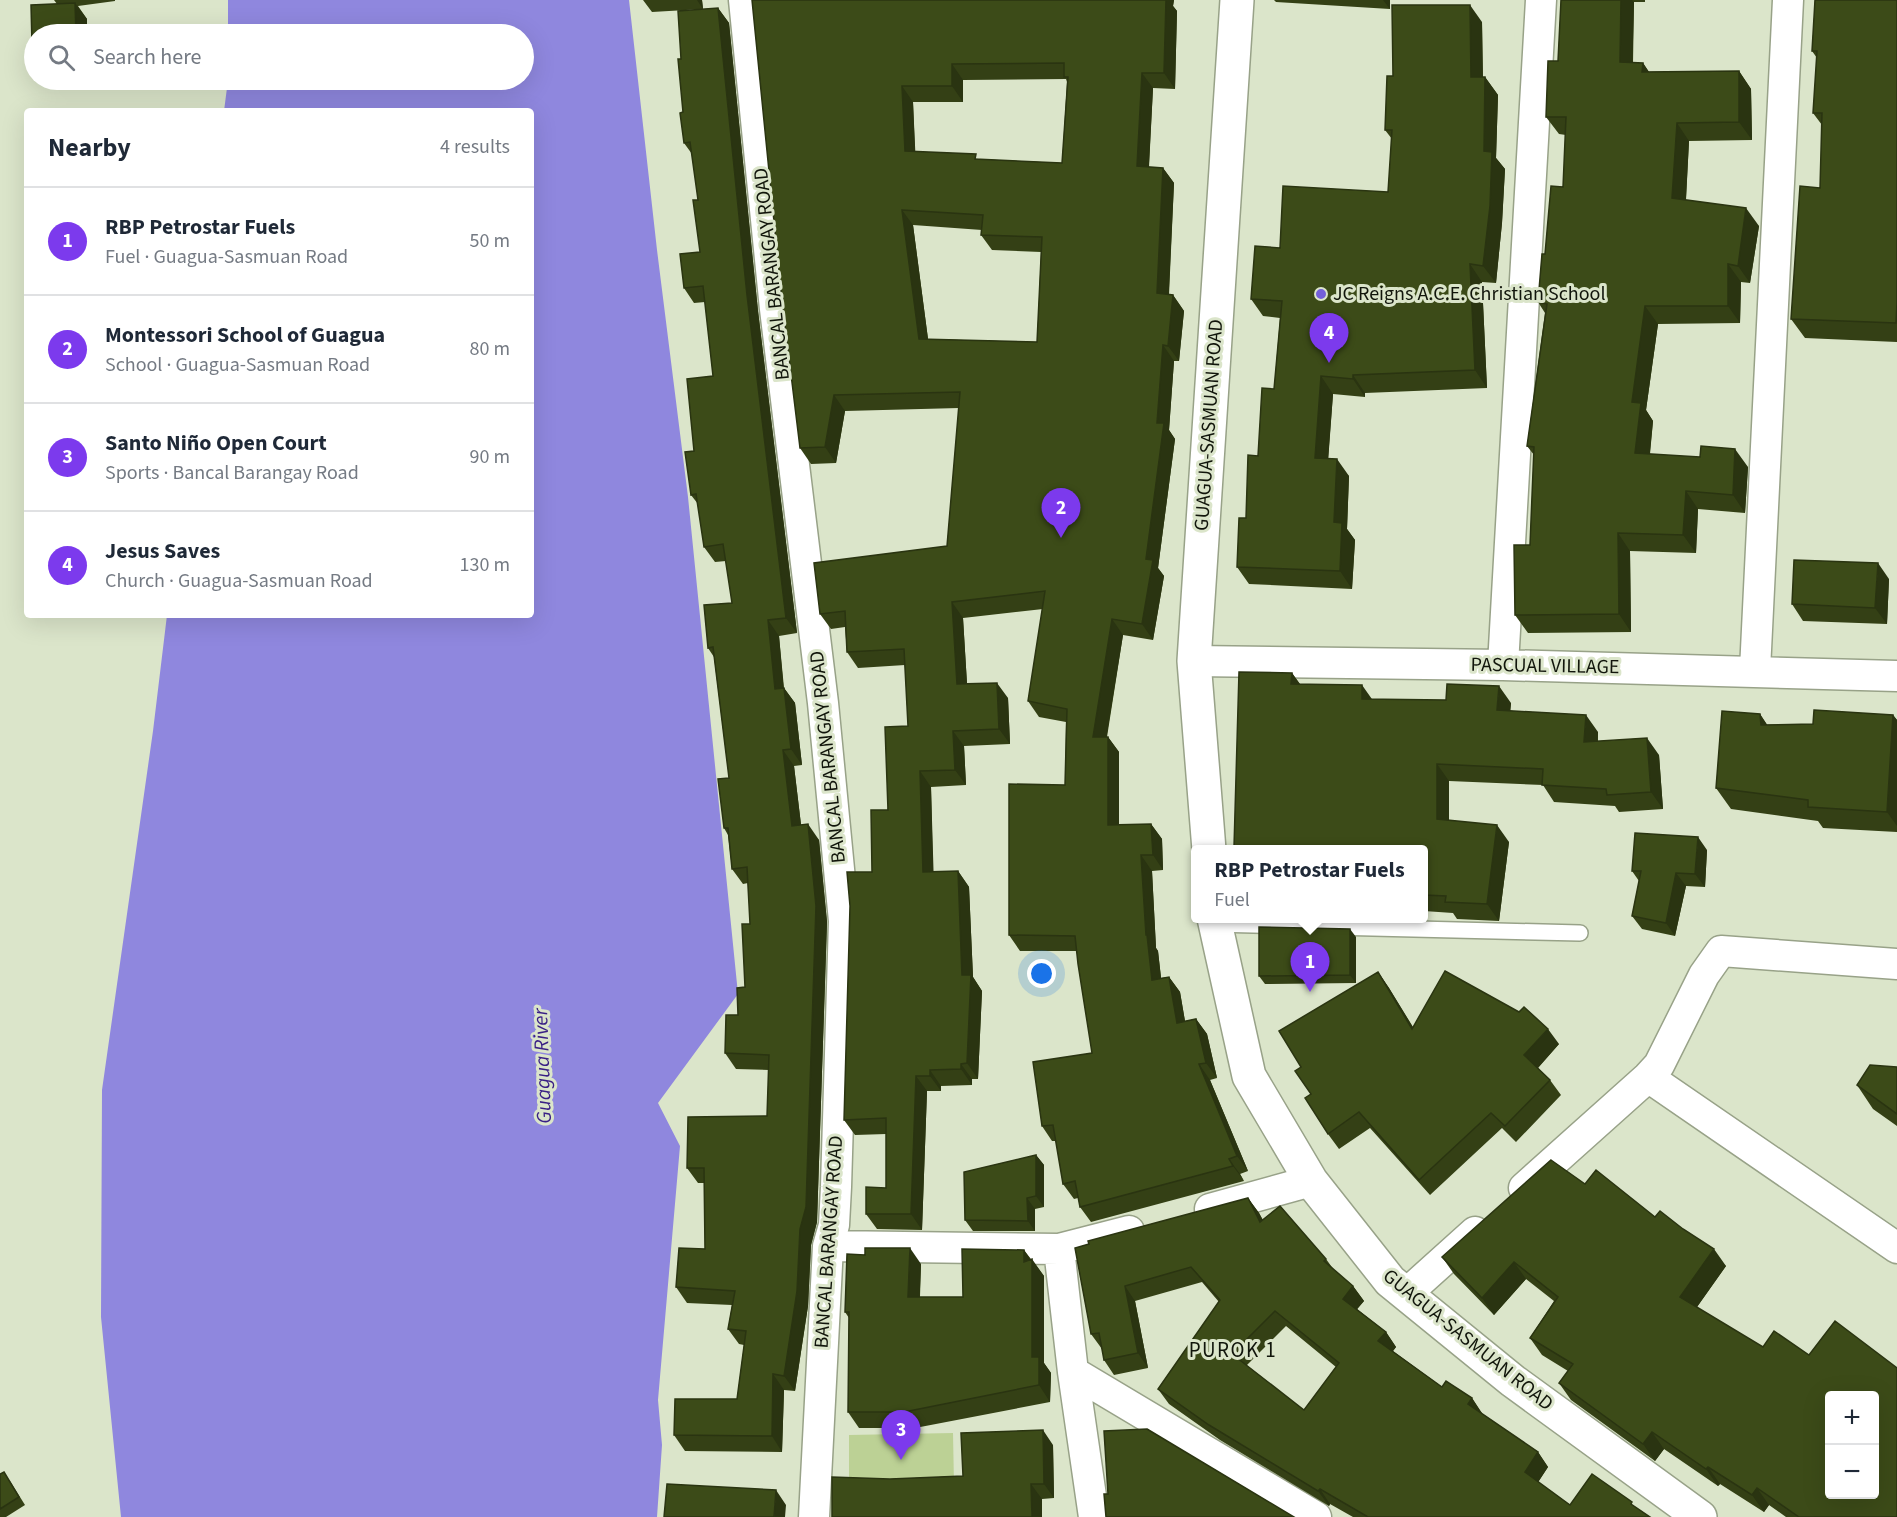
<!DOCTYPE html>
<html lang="en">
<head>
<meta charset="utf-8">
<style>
  body { margin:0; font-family:"Source Sans 3",sans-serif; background:#f6f6f7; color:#1f2937 }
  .controls { position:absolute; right:18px; bottom:18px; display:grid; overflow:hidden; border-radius:6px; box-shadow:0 6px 24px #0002 }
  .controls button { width:54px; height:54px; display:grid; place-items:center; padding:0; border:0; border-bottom:2px solid #e0e1e3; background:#fff; color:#1f2937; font:30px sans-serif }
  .you { position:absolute; left:1042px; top:974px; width:21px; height:21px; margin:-15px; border:4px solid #fff; border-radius:50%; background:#1a73e8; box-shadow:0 0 0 9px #1a73e833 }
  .badge { display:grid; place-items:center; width:39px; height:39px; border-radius:50%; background:#7c3aed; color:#fff; font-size:20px; font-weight:700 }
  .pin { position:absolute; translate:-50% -50px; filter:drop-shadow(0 2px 3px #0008) }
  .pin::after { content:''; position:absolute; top:32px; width:21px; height:18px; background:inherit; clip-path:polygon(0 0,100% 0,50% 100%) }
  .popup { position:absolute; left:1191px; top:845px; width:237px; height:78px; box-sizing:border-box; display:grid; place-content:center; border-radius:6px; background:#fff; filter:drop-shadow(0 2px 4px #0005); font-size:20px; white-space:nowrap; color:#747a83 }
  .popup b { font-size:22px; color:#1f2937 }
  .popup::after { content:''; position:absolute; left:50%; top:100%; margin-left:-12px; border:12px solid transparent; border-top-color:#fff }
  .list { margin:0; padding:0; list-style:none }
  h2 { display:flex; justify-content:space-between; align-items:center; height:78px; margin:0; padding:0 24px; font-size:26px }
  h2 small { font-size:20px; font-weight:400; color:#747a83 }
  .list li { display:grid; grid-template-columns:39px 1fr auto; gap:18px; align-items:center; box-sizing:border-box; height:108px; padding:0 24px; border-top:2px solid #e0e1e3 }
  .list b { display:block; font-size:22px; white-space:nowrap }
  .list p { margin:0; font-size:20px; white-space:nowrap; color:#747a83 }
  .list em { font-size:20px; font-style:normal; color:#747a83 }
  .icon { flex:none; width:33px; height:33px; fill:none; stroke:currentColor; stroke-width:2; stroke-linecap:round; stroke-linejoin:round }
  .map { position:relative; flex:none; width:1897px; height:1517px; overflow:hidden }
  .search { position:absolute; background:#fff; box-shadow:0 6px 24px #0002; left:24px; top:24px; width:510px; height:66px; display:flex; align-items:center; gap:15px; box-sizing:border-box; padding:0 21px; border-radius:33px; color:#747a83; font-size:22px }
  .panel { position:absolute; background:#fff; box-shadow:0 6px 24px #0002; left:24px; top:108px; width:510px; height:510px; border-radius:6px }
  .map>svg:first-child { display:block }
  .green { fill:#bcd195 }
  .water { fill:#8f87de }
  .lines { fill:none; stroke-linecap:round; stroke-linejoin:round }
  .service-casing { stroke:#98a288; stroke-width:18 }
  .minor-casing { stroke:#98a288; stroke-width:33 }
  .secondary-casing { stroke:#98a288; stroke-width:36 }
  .service { stroke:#fff; stroke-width:15 }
  .minor { stroke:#fff; stroke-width:30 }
  .secondary { stroke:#fff; stroke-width:33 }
  .wall { fill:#344015; fill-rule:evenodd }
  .shaded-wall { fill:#2a3411 }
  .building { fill:#3c4b18; stroke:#2a3411; stroke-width:1.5; fill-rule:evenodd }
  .poi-dot { fill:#735fda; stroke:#dbe5ca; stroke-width:2 }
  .labels { text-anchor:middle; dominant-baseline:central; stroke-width:6; stroke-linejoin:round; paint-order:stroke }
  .street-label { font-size:20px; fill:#11150b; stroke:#dbe5ca }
  .poi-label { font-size:20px; fill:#11150b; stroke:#dbe5ca; text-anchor:start }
  .water-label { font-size:21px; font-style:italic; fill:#391f85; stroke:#dbe5ca }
  .neighbourhood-label { font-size:21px; letter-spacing:1.5px; fill:#11150b; stroke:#dbe5ca }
</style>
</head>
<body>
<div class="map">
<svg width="1897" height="1517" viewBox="0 0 1897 1517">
  <rect width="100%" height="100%" fill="#dbe5ca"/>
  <path class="green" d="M953 1433 954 1485 849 1487V1435Z"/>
  <path class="water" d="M228 0H629L657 250 688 497 738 994 658 1103 680 1146 658 1400 662 1445 657 1517H121L101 1317 102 1090 153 731 167 615H531V111H224L228 80H524V34H228Z"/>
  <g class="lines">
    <defs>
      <path id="service" d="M1214 924 1580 933"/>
      <path id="minor" d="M744 0 775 309 823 703 844 921 836 1187 834 1225 828 1246 814 1517
        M1194 661 1503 665 1897 676
        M1503 665 1541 0
        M1755 670 1788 0
        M1648 1077 1897 1248
        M1524 1188 1648 1077 1659 1065 1704 975 1721 951 1897 964
        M1210 1209 1311 1181
        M828 1246 1059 1249 1129 1231
        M1059 1249 1073 1372 1094 1517
        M1406 1294 1475 1232
        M1073 1372 1316 1517"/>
      <path id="secondary" d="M1209 850 1194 661 1237 0
        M1214 918 1249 1076 1311 1181 1390 1281 1513 1381 1700 1517"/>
    </defs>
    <use href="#service" class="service-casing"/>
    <use href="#minor" class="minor-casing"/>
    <use href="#secondary" class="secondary-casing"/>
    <use href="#service" class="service"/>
    <use href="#minor" class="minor"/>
    <use href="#secondary" class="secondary"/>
  </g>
  <path class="wall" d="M54 0H115V1L78 6 87 19V34H34V47L32 44 31 5 57 4Z
    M643 0H702L703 9 652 12Z
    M752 0H1174L1173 6 1177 11 1175 89 1153 88 1149 167 1163 168 1174 183 1169 295H1173L1184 311 1179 361H1174L1169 430 1175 439 1158 568 1164 576 1153 640 1123 635 1107 737H1108L1119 752V825L1151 824 1162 839 1163 870 1152 871 1156 948 1158 951 1161 978 1169 977 1180 992 1185 1021 1196 1019 1207 1034 1217 1078 1210 1080 1248 1171 1240 1174 1244 1181 1091 1222 1080 1207 1078 1198 1074 1199 1063 1184 1056 1141H1052L1042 1126 1092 1053 1077 951H1020L1009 935 1065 785 1066 722 1039 717 1028 701 1043 609 963 618 967 684 1008 698 1010 744 964 746 966 785 931 787 933 872 958 871 969 887 973 977 982 991 978 1079H972V1085L941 1086V1091H927L922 1230 877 1229 866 1214 886 1188V1134L855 1135 844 1120 872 872 908 726 905 665 858 668 847 652 845 627 831 629 820 614 947 546 959 408 845 411 836 463 811 464 800 448ZM1066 79 1067 82 1062 163 979 159 915 152 913 102H963V80ZM913 225 982 230 981 235 992 250 1041 252 1037 342 928 339Z
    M1274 0H1390V9L1276 2Z
    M1561 0H1645V2H1634L1633 63H1643L1649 72 1739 71 1751 89 1752 140 1689 141 1686 200 1759 226 1750 283 1741 282 1740 323 1658 324 1646 410 1653 421 1650 454 1748 467 1745 513 1698 509 1696 553 1630 551 1631 632 1528 633 1515 615 1530 545 1534 455 1527 446 1545 313 1538 302 1545 254 1563 187 1566 135 1559 134 1546 117 1558 61Z
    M1815 0H1897V342L1805 338 1791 319 1820 188 1822 125 1813 113 1817 58 1812 51Z
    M718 8 729 23 758 311 797 633 779 636 784 688 795 703 802 765 794 766 801 825 819 840 827 922 817 1222 811 1245 808 1306 795 1391 784 1390 782 1452 685 1451 674 1435 737 1399 744 1345 739 1344 728 1329 732 1305 687 1303 676 1287 705 1249 704 1183H698L687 1168 767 1116 769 1070 736 1069 725 1053 738 1015 745 987 750 924 748 883 743 884 732 869 728 835 724 828 729 778 714 657 708 648 732 603 726 561 715 562 704 547 698 504 691 495 694 451 713 376 705 302 694 303 684 288 700 252 698 200 692 154 684 143 681 59Z
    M1482 22 1483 77H1485L1498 95 1496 158 1505 169 1502 223 1496 283 1482 282 1487 388 1365 393V397L1333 394 1328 459 1349 476 1347 529 1355 540 1352 589 1249 584 1237 567 1258 456 1274 389 1280 318 1263 316 1251 299 1280 248 1388 192 1392 139 1385 130 1393 76Z
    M1889 579 1887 624 1803 621 1792 604Z
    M1292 673 1300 684 1372 699 1511 703 1510 711 1598 732V741L1659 755 1663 809 1619 812 1615 806 1554 802 1543 785 1449 781V820L1509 842 1499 921 1457 919 1453 913 1424 911V849H1236L1234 847Z
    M1760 714 1767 725 1813 724 1893 715 1897 720V832L1823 828 1818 821 1731 809 1716 788Z
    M1707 850 1705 887 1686 886 1675 936 1642 929 1632 916 1639 881 1632 871Z
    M1356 937V983L1265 984 1259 976Z
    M1378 972 1389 988 1413 1027 1559 1044 1538 1068 1550 1080 1561 1095 1516 1142 1502 1128 1430 1195 1370 1128 1339 1149 1328 1134 1311 1094 1301 1067Z
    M1897 1067V1126L1873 1109 1857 1085Z
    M1036 1155 1044 1165V1207L1035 1209V1231H973L965 1220Z
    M1585 1184 1655 1217 1726 1266 1697 1307 1897 1517H1786L1769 1505 1764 1512 1720 1484 1718 1486 1664 1449 1655 1461 1571 1400 1559 1383 1568 1371 1542 1355 1530 1338 1554 1301 1526 1279 1494 1315 1454 1274 1442 1257Z
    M1248 1198 1259 1213 1263 1220 1326 1259 1334 1270 1353 1286 1364 1301 1357 1309 1386 1332 1396 1347 1393 1351 1442 1387 1472 1398 1482 1414 1538 1452 1548 1467 1538 1482 1570 1505 1635 1507 1650 1517H1353L1330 1504 1329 1506 1220 1440 1169 1404 1158 1389 1219 1302 1202 1282 1135 1301 1148 1368 1114 1375 1104 1360 1102 1349 1091 1334 1075 1248ZM1286 1326 1336 1367 1304 1410 1246 1366Z
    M1024 1250 1044 1276V1363L1051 1373 1050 1402 915 1428H859L848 1412 849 1318 845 1312 921 1264 920 1297H963Z
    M1053 1445 1054 1498 1042 1499 890 1479 963 1476Z
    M0 1474 10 1481 25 1505 6 1517H0Z"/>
  <path class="shaded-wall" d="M697 0H702L703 9Z
    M1165 0H1174L1173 6 1177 11 1175 89 1164 73Z
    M1383 0H1390V9Z
    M1621 0H1632L1634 2 1632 80 1620 62Z
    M75 3 87 19V34H76Z
    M1470 5 1482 22 1483 95 1471 77Z
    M718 8 729 23 758 311 797 633 786 618 747 295Z
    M1643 63 1655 81 1642 72Z
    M952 64 963 80V102L952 86Z
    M1739 71 1751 89 1752 140 1739 122Z
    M1142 73 1153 88 1148 182 1137 166Z
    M1485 77 1498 95 1496 158 1505 169 1502 223 1496 283 1483 266Z
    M902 86 913 102 916 167 905 151Z
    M1677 123 1689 141 1685 216 1672 198Z
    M1163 168 1174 183 1168 309 1157 293Z
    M1746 208 1759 226 1750 283 1738 266Z
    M902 210 913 225 930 354 919 339Z
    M1470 264 1482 282 1487 388 1475 370Z
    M1728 264 1741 282 1740 323 1728 306Z
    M1173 295 1184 311 1179 361 1168 346Z
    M1645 306 1658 324 1646 410 1653 421 1648 471 1635 453 1632 402Z
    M1163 345 1174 361 1169 430 1175 439 1158 568 1164 576 1153 640 1142 624Z
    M1353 375 1365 393V397L1353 379Z
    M1321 376 1333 394 1327 476 1315 458Z
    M834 395 845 411 836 463 825 447Z
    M1735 449 1748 467 1745 513 1733 495Z
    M1337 459 1349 476 1347 529 1355 540 1352 589 1340 571 1334 522Z
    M1686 491 1698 509 1696 553 1683 535Z
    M1618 533 1630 551 1631 632 1619 614Z
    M1878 563 1889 579 1887 624 1875 608Z
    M952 602 963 618 968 700 957 684Z
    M1112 619 1123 635 1104 752 1093 737Z
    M768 620 779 636 785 704 775 689Z
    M1292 673 1304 690 1291 684Z
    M997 683 1008 698 1010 744 999 729Z
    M1362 685 1374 702 1362 699Z
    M1499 686 1511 703 1509 727 1497 710Z
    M784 688 795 703 802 765 791 749Z
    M1760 714 1774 735 1761 725Z
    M1586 715 1598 732 1596 759 1584 742Z
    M1893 715 1897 720V826L1887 812Z
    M953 731 964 746 966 785 955 770Z
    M1108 737 1119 752V841L1108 825Z
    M1647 738 1659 755 1663 809 1651 792Z
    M783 750 794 766 803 841 792 826Z
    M1437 764 1449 781V836L1437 819Z
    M920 771 931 787 934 887 923 872Z
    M808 824 819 840 827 922 817 1222 811 1245 808 1306 795 1391 784 1376Z
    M1151 824 1162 839 1163 870 1153 855Z
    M1497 825 1509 842 1499 921 1487 904Z
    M1698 837 1707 850 1705 887 1695 874Z
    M1141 855 1152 871 1156 948 1158 951 1163 995 1152 980 1146 935Z
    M958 871 969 887 973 977 982 991 978 1079 967 1063 962 975Z
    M1676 873 1686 886 1675 936 1666 923Z
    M1350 929 1356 937V983L1350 975Z
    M1378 972 1389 988 1423 1044 1412 1029Z
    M1169 977 1180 992 1188 1039 1177 1023Z
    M1196 1019 1207 1034 1217 1078 1206 1063Z
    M1548 1029 1559 1044 1535 1071 1524 1055Z
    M961 1064 972 1079V1085L961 1069Z
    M1199 1064 1210 1080 1248 1171 1237 1156Z
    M930 1070 941 1086V1091L930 1076Z
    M916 1076 927 1091 922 1230 911 1214Z
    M1036 1155 1044 1165V1207L1036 1196Z
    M1229 1159 1240 1174 1244 1181 1233 1166Z
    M1027 1198 1035 1209V1231L1028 1221Z
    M1248 1198 1259 1213 1271 1237 1260 1222Z
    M910 1248 921 1264 919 1313 908 1297Z
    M1714 1249 1726 1266 1692 1314 1680 1297Z
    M1024 1250 1032 1262V1259L1044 1276V1363L1051 1373 1050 1402 1039 1385 1032 1357 1024 1262Z
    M1514 1262 1526 1279 1494 1315 1482 1298Z
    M1125 1286 1135 1301 1148 1368 1138 1353Z
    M1353 1286 1364 1301 1353 1314 1343 1299Z
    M1386 1332 1396 1347 1389 1356 1378 1341Z
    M773 1374 784 1390 782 1452 772 1436Z
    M1472 1398 1482 1413 1478 1419 1468 1404Z
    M1043 1430 1053 1445 1054 1498 1044 1484Z
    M1652 1432 1664 1449 1655 1461 1643 1444Z
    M1538 1452 1548 1467 1535 1487 1525 1472Z
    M1708 1467 1720 1484 1718 1486 1706 1469Z
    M1031 1484 1042 1499V1517H1032Z
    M1757 1488 1769 1505 1764 1512 1752 1495Z
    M1320 1489 1330 1504 1329 1506 1318 1491Z
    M776 1490 786 1505 785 1517H774Z"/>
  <path class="building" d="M752 0H1166L1164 73H1142L1137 166 1163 168 1157 293 1173 295 1168 346 1163 345 1157 423H1164L1146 559 1153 560 1142 624 1112 619 1093 737H1108V825L1151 824 1153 855H1141L1146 935H1147L1152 980 1169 977 1177 1023 1196 1019 1206 1063 1199 1064 1237 1156 1229 1159 1233 1166 1080 1207 1075 1181 1063 1184 1053 1125 1042 1126 1033 1062 1092 1053 1078 964 1075 936 1009 935V784L1065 785 1067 709 1028 701 1045 591 952 602 957 684 997 683 999 729 953 731 955 770 920 771 923 872 958 871 962 975H971L967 1063 961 1064V1069L930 1070V1076H916L911 1214H866V1187L886 1188V1118L844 1120 850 906 847 872H872L871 810H888L885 727 908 726 904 649 847 652 845 611 820 614 814 563 947 546 960 392 834 395 825 447 800 448 781 292ZM1064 63V77H1068L1062 163 975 159 976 154 905 151 902 86H952V64ZM902 210 983 215 981 235 1042 237 1037 342 919 339Z
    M1561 0H1621L1620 62 1643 63 1642 72 1739 71V122L1677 123 1672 198 1746 208 1738 266 1728 264V306H1645L1632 402 1641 403 1635 453 1700 457 1701 446 1735 449 1733 495 1686 491 1683 535 1618 533 1619 614 1515 615 1514 545H1530L1534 447 1527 446 1547 304 1538 302 1542 254H1545L1551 186 1563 187 1566 117H1546L1548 61H1558Z
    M1815 0H1897V303L1896 323 1791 319 1800 186 1820 188 1822 113H1813L1817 51H1812Z
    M75 3 76 34H34V44H32L31 5Z
    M1392 5H1470L1471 77H1485L1484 151 1492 152 1490 206 1483 266 1470 264 1475 370 1353 375V379L1321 376 1315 458 1337 459 1334 522 1342 523 1340 571 1237 567 1239 518H1246L1248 455 1258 456 1262 388 1274 389 1282 301 1251 299 1255 246 1280 248 1283 186 1388 192 1392 130H1385L1387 76H1393Z
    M718 8 747 295 786 618 768 620 775 689 784 688 791 749 783 750 792 826 808 824 816 906 806 1207 800 1229 797 1291 784 1376 773 1374 772 1436 674 1435 675 1399H737L746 1331 728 1329 735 1291 676 1287 679 1248 705 1249 704 1168H687L688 1117 767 1116 769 1055 725 1053 726 1015H738L737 988 745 987 742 924H750L747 867 732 869 728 828H724L718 779 729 778 713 647 708 648 704 605 732 603 723 544 704 547 696 494 691 495 685 452 694 451 687 379 713 376 703 286 684 288 680 254 700 252 693 200H698L690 142 684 143 680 113 683 112 678 59H681L678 11Z
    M1794 560 1878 563 1875 608 1792 604Z
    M1239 672 1292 673 1291 684 1362 685V699L1446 700 1447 684 1499 686 1497 710 1586 715 1584 742 1647 738 1651 792 1607 795 1606 789 1542 785 1543 769 1437 764V819L1497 825 1487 904 1445 902 1446 896 1424 895V849H1250V848L1234 847Z
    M1814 710 1893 715 1887 812 1808 807V800L1716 788 1722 711 1760 714 1761 725 1813 724Z
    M1635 833 1698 837 1695 874 1676 873 1666 923 1632 916 1641 871H1632Z
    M1259 927 1350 929V975L1259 976Z
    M1445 971 1519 1012 1524 1007 1548 1029 1524 1055 1550 1080 1505 1126 1491 1113 1419 1180 1359 1112 1328 1134 1305 1098 1311 1094 1295 1071 1301 1067 1279 1031 1378 972 1412 1029Z
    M1870 1065 1897 1067V1114L1857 1085Z
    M1036 1155V1196L1027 1198 1028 1221 965 1220 964 1172Z
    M1551 1160 1585 1184 1596 1170 1655 1217 1660 1211 1683 1229 1714 1249 1680 1297 1763 1347 1774 1331 1809 1355 1835 1321 1897 1368V1517H1799L1757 1488 1752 1495 1708 1467 1706 1469 1652 1432 1643 1444 1559 1383 1573 1364 1530 1338 1558 1297 1514 1262 1482 1298 1442 1257ZM1830 1395H1875V1494H1830Z
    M1248 1198 1260 1222 1280 1206 1326 1259 1324 1261 1353 1286 1343 1299 1386 1332 1378 1341 1442 1387 1446 1381 1472 1398 1468 1404 1538 1452 1525 1472 1570 1505 1592 1474 1632 1502 1631 1504 1650 1517H1368L1320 1489 1318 1491 1209 1425 1158 1389 1220 1300 1191 1267 1125 1286 1138 1353 1104 1360 1099 1333 1091 1334 1075 1248 1089 1244 1088 1241ZM1275 1311 1339 1363 1304 1410 1232 1354Z
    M865 1248H910L908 1297H963L962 1249 1024 1250V1262L1032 1259V1357H1039V1385L904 1412H848L849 1312H845L847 1254 865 1255Z
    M1147 1429 1294 1517H1106L1104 1494H1108L1104 1431Z
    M1043 1430 1044 1484H1031L1032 1517H832V1477L890 1479 963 1476 961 1433Z
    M4 1472 19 1497 0 1509V1474Z
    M667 1484 776 1490 774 1517H664Z"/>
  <circle class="poi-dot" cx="1321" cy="294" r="6"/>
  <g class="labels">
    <g class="street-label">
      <text transform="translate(772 274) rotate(-96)">BANCAL BARANGAY ROAD</text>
      <text transform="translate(1209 425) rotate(-86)">GUAGUA-SASMUAN ROAD</text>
      <text transform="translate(1545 666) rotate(1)">PASCUAL VILLAGE</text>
      <text transform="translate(828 757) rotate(-96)">BANCAL BARANGAY ROAD</text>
      <text transform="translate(829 1242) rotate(-86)">BANCAL BARANGAY ROAD</text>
      <text transform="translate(1468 1340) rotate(39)">GUAGUA-SASMUAN ROAD</text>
    </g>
    <g class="poi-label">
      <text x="1333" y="294">JC Reigns A.C.E. Christian School</text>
    </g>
    <g class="water-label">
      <text transform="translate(542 1066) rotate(-92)">Guagua River</text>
    </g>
    <g class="neighbourhood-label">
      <text x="1233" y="1350">PUROK 1</text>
    </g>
  </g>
</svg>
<div class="controls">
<button>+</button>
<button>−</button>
</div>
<div class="you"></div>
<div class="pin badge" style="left:1310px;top:992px">1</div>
<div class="popup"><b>RBP Petrostar Fuels</b>Fuel</div>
<div class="pin badge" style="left:1061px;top:538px">2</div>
<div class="pin badge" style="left:901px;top:1460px">3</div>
<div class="pin badge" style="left:1329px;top:363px">4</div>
<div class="search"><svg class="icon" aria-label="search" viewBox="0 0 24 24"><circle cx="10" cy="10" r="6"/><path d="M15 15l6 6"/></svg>Search here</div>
<section class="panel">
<h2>Nearby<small>4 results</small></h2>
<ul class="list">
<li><span class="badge">1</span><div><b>RBP Petrostar Fuels</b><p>Fuel · Guagua-Sasmuan Road</p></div><em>50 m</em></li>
<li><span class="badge">2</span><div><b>Montessori School of Guagua</b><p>School · Guagua-Sasmuan Road</p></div><em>80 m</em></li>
<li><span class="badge">3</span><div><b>Santo Niño Open Court</b><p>Sports · Bancal Barangay Road</p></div><em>90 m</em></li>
<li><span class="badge">4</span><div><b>Jesus Saves</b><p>Church · Guagua-Sasmuan Road</p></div><em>130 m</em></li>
</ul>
</section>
</div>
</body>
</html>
